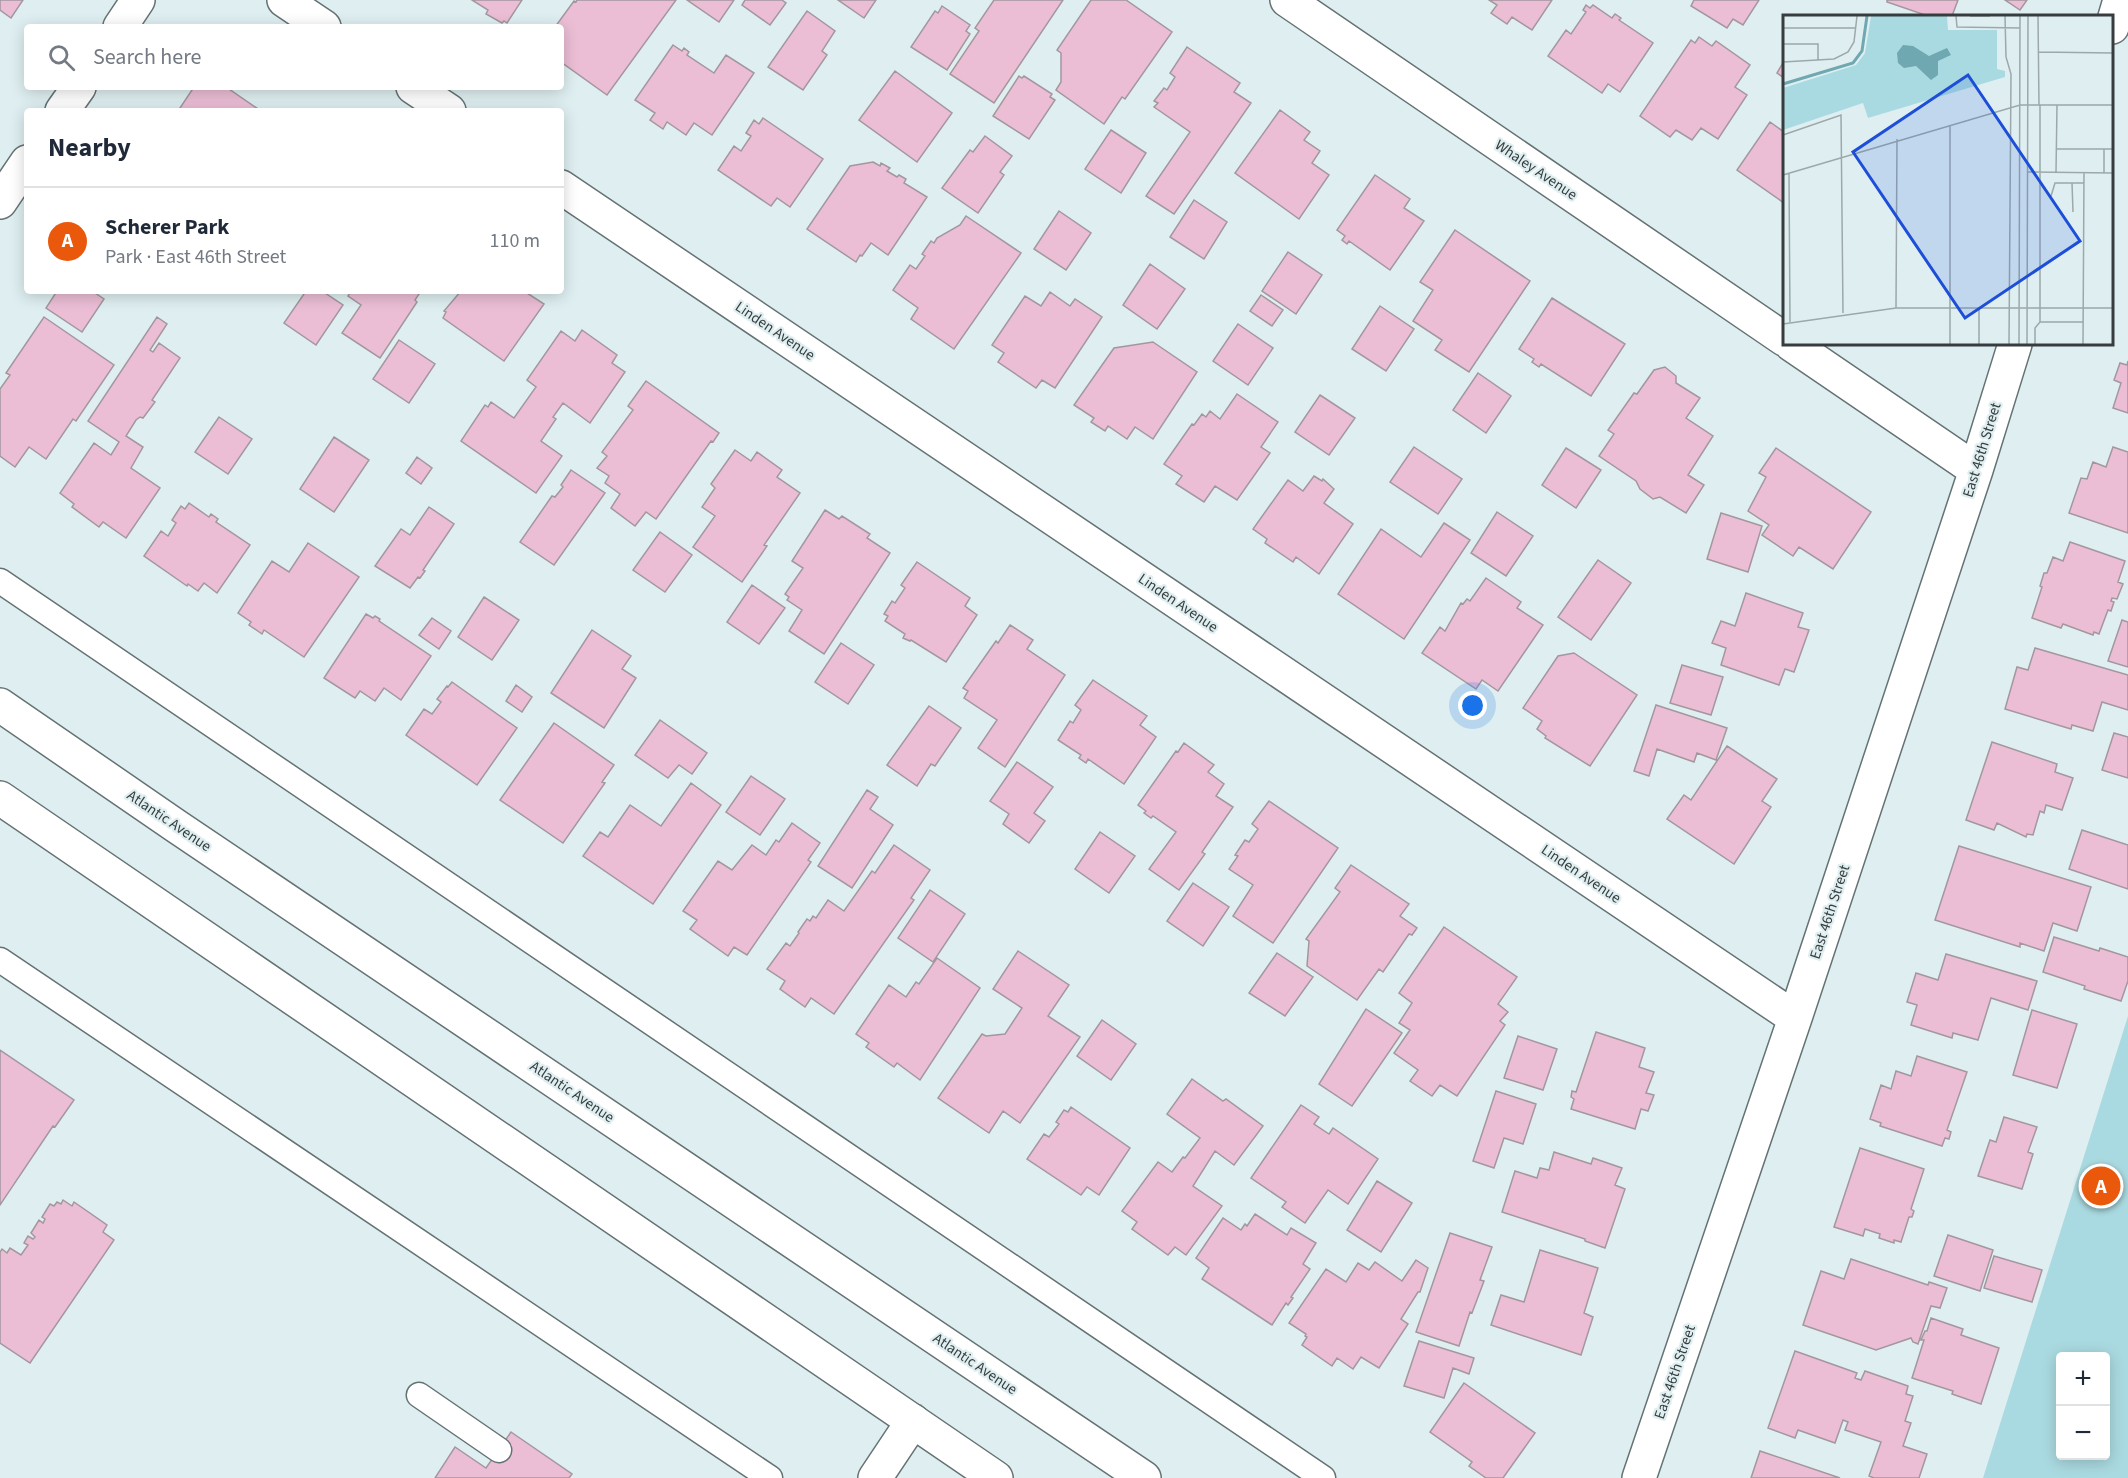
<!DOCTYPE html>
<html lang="en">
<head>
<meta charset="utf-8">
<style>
  body { margin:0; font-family:"Source Sans 3",sans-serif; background:#f2f2f3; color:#1f2937 }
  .controls { position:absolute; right:18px; bottom:18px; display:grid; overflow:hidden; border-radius:6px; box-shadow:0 3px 15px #0003 }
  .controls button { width:54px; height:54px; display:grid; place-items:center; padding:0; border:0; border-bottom:2px solid #e0e1e3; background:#fff; color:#1f2937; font:30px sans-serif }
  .you { position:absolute; left:1473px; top:706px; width:21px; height:21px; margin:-15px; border:4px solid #fff; border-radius:50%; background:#1a73e8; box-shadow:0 0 0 9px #1a73e833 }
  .badge { display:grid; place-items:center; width:39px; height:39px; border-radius:50%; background:#ea580c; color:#fff; font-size:20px; font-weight:700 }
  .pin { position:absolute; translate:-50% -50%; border:3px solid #fff; box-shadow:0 2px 6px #0006 }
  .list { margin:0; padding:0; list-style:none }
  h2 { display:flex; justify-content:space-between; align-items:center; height:78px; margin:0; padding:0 24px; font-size:26px }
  h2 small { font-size:20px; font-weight:400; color:#747a83 }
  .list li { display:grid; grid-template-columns:39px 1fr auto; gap:18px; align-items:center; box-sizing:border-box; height:108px; padding:0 24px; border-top:2px solid #e0e1e3 }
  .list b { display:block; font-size:22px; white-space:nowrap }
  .list p { margin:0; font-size:20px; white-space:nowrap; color:#747a83 }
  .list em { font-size:20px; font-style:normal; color:#747a83 }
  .icon { flex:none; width:33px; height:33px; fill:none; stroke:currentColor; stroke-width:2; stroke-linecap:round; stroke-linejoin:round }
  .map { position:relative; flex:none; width:2128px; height:1478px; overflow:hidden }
  .search { position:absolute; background:#fff; box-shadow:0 3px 15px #0003; left:24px; top:24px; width:540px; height:66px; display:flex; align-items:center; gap:15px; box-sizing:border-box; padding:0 21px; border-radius:6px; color:#747a83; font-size:22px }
  .panel { position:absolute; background:#fff; box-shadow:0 3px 15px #0003; left:24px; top:108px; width:540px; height:186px; border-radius:6px }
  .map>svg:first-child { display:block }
  .green { fill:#aadae1; fill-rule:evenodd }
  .building { fill:#ebbed6; stroke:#a3979e; stroke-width:1.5 }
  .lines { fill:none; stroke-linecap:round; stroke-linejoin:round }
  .service-casing { stroke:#647274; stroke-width:27 }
  .minor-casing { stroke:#647274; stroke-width:36 }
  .tertiary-casing { stroke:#647274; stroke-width:36 }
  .secondary-casing { stroke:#647274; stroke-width:36 }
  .service { stroke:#fff; stroke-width:24 }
  .minor { stroke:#fff; stroke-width:33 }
  .tertiary { stroke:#fff; stroke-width:33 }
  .secondary { stroke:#fff; stroke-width:33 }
  .labels { text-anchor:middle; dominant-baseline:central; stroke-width:4.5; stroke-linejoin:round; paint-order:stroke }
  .street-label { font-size:15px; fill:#373d3e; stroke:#dfeff1 }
  .inset-river { fill:none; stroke:#6fa8b0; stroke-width:3 }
  .inset-road { fill:none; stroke:#9ca8a9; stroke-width:1.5 }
  .view { fill:#1d4ed8; fill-opacity:0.15; stroke:#1d4ed8; stroke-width:3 }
  .inset-edge { fill:none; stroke:#373d3e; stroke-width:3 }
</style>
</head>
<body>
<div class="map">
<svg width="2128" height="1478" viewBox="0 0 2128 1478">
  <rect width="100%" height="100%" fill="#dfeff1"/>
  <path class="green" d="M2128 1016V1478H1983ZM2060 1356H2106V1456H2060Z"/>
  <path class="building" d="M0 0H23L11 18 0 10Z
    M472 0H522L507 23 504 21 502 23 486 14 488 10Z
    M577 0H676L607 95 561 62V27H555L574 1 576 2Z
    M687 0H734L719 22Z
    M745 0H782L786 3 770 25 742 5Z
    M838 0H876L864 18Z
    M994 0H1063L994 103 950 74 979 31 975 28Z
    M1091 0H1126L1172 32 1125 99 1122 97 1104 124 1056 90 1061 82V53L1057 50Z
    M1489 0H1552L1532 30 1512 17 1507 24 1491 13 1497 5Z
    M1694 0H1759L1743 25 1733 19 1727 28 1691 6Z
    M1887 0H1958L1952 16H1928L1887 2Z
    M2005 0H2027L2020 10Z
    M1586 5 1590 8 1593 5 1612 18 1615 14 1621 18 1619 20 1653 43 1620 92 1608 84 1602 93 1548 56 1566 30 1571 34 1586 12 1583 10Z
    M942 6 970 25 966 31 970 34 947 70 911 47 935 11 938 13Z
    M807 11 835 31 822 51 827 55 803 90 768 67Z
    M1699 37 1712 46 1716 41 1750 65 1735 87 1747 95 1718 139 1701 128 1692 140 1676 130 1670 137 1640 116 1691 40 1695 43Z
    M673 45 682 51 684 48 689 52 687 55 714 73 726 55 754 73 712 135 694 123 686 135 667 122 663 129 650 120 655 113 635 100Z
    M1187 47 1240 83 1234 92 1251 103 1174 214 1146 196 1190 132 1154 107 1158 103 1154 101 1164 88 1167 90 1175 77 1170 73Z
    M1784 61V78L1777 73Z
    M895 71 952 113 917 162 859 120Z
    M1019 76 1022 78 1024 76 1052 94 1050 97 1055 100 1029 139 993 116Z
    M194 87H226L261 111H178Z
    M1280 110 1310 132 1304 140 1320 151 1312 163 1329 175 1299 219 1235 173Z
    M763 118 823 159 790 207 777 198 771 206 718 170 734 146 741 151 751 136 746 133 754 120 759 124Z
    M1770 122 1784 132V203L1737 170Z
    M1111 130 1146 153 1121 193 1085 169Z
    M985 136 1012 156 1000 172 1004 175 978 213 942 188 970 150 973 152Z
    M873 162 880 166 881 163 890 168 887 171 897 177 899 175 906 179 904 183 927 197 888 255 871 243 862 256 860 255 856 262 807 229 850 166Z
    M1375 175 1410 199 1404 208 1424 221 1390 270 1349 241 1347 244 1342 240 1345 236 1337 230Z
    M1194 200 1227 222 1204 259 1170 237Z
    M1059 211 1091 233 1066 270 1034 249Z
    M966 216 1021 253 954 349 911 319 918 308 893 290 910 265 916 269 925 256 922 254 931 241 934 243 937 238 960 225Z
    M1455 230 1530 281 1469 372 1435 350 1442 340 1413 321 1433 290 1420 282Z
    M1288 252 1322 275 1296 314 1262 291Z
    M1150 264 1185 289 1157 329 1123 305Z
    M57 291H92L104 299 82 332 46 308Z
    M306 291H322L343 305 316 345 284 323Z
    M351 291H421L415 300 417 302 380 358 342 333 361 305 348 296Z
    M461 291H524L544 304 504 361 443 318 446 312 444 311Z
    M1050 292 1070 306 1075 299 1102 317 1055 388 1042 380 1036 388 998 362 1004 353 992 345 1025 296 1041 306Z
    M1261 295 1283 310 1272 326 1250 311Z
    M1552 298 1625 344 1591 396 1541 364 1539 367 1532 362 1534 359 1519 349Z
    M1380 306 1414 329 1386 371 1352 349Z
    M44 317 114 365 76 421 73 419 46 459 29 447 15 467 0 456V389L10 375 6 373Z
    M157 317 167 324 150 350 153 352 159 343 180 358 152 400 155 402 143 418 140 417 136 420 126 436 143 447 131 468 160 488 126 538 103 522 99 527 72 507 74 504 60 493 94 443 111 455 119 442 88 421Z
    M1238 324 1273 348 1248 385 1213 361Z
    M582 330 617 355 612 363 625 372 590 423 563 403 553 417 556 419 541 441 562 456 536 493 461 441 485 405 488 407 491 402 514 418 536 387 527 380 561 331 575 341Z
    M399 340 435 364 409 403 373 379Z
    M1153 342 1197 372 1153 439 1135 427 1127 439 1108 426 1105 431 1091 422 1094 418 1074 405 1114 348Z
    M2128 361V413L2113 408 2121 383 2114 380 2120 363 2127 365Z
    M1665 367 1676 376V383L1700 398 1686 418 1713 436 1688 475 1704 485 1686 513 1660 497 1653 499 1640 489 1636 481 1599 456 1614 434 1608 430 1634 393 1637 394 1654 370Z
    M1478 373 1511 396 1486 433 1453 410Z
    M646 381 719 433 713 442 711 441 656 519 646 512 635 526 611 508 620 494 605 483 609 476 597 468 607 456 602 452 633 410 628 406Z
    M1237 394 1278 422 1261 447 1270 453 1237 500 1215 486 1204 502 1176 484 1182 476 1164 464 1192 424 1194 425 1202 414 1206 417 1210 411 1220 419Z
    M1320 395 1355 418 1329 455 1295 432Z
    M219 417 252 439 228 474 195 452Z
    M334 437 369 460 334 512 300 489Z
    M1414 447 1462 479 1438 514 1390 482Z
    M2113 447 2128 452V533L2069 513 2081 478 2087 479 2093 462 2106 467Z
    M1566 448 1601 470 1576 508 1542 485Z
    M1776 448 1871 512 1833 569 1799 547 1793 556 1762 535 1769 525 1748 511 1766 477 1759 473Z
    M735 450 751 461 757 452 782 470 777 477 800 493 764 545 767 546 742 582 693 547 715 516 702 507 715 488 711 484Z
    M417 457 432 468 421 484 406 473Z
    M571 470 605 493 554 565 520 542 552 496 555 497 563 487 561 485Z
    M1314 476 1322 481 1323 479 1334 489 1324 503 1353 524 1319 574 1296 557 1293 562 1265 543 1267 539 1253 529 1288 480 1303 491Z
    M189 503 209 517 211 514 218 519 216 522 250 545 217 593 204 583 198 591 188 584 187 586 144 556 161 531 168 536 176 523 172 520 181 506 185 509Z
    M429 507 454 524 423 570 425 571 420 578 418 577 410 588 375 566 401 529 410 535Z
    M825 510 839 519 842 516 870 534 867 538 890 553 824 654 789 631 802 610 787 600 789 597 785 594 803 568 792 561Z
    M1497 512 1533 536 1506 576 1471 553Z
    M1721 513 1762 526 1748 572 1707 559Z
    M1444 523 1470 540 1404 639 1338 594 1381 529 1421 557Z
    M660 532 692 555 665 592 633 570Z
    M2070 542 2125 561 2118 582 2123 584 2117 599 2112 598 2111 601 2114 602 2111 611 2108 610 2099 634 2094 632 2093 635 2063 624 2061 628 2032 618 2042 587 2040 586 2044 573H2047L2053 557 2063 561Z
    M308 543 359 577 304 657 264 630 262 634 249 625 251 622 238 613 272 561 289 572Z
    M1598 560 1631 583 1591 640 1558 617Z
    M917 562 970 598 965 606 977 615 946 662 911 640 910 641 903 638 905 634 885 621 888 616 884 614 892 601 895 603 905 588 901 585Z
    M1486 578 1521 602 1517 608 1543 625 1498 691 1482 680 1476 689 1422 653 1440 627 1445 631 1461 603 1463 604 1467 599 1470 601Z
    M752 585 785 608 759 644 727 622Z
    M1746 593 1803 613 1798 627 1809 630 1794 672 1785 669 1779 685 1721 665 1726 648 1712 643 1721 621 1735 626Z
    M484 597 519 620 492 660 458 637Z
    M366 614 373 618 375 616 380 619 379 621 431 656 401 700 384 688 375 701 360 691 355 698 324 678Z
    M432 618 451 631 439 649 419 635Z
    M2122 620 2128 622V667L2108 661Z
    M1010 625 1033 640 1027 649 1065 675 1005 767 978 748 997 720 964 698 968 691 963 688 996 641 998 643Z
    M592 630 631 656 622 669 636 678 604 728 551 693Z
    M841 643 874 665 848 704 815 682Z
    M2035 648 2128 675V710L2102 702 2093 731 2072 725 2071 729 2005 709 2017 667 2028 670Z
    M1574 653 1637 695 1590 766 1545 738 1546 736 1537 729 1542 721 1523 708 1558 656Z
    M1682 665 1723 677 1711 715 1670 703Z
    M1093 680 1147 716 1140 725 1156 737 1124 784 1088 759 1086 763 1079 758 1081 755 1058 740 1070 721 1073 723 1081 710 1075 705Z
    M452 682 517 728 477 785 406 735 424 709 432 714 441 702 437 699 447 686 448 687Z
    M516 685 532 697 522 712 506 701Z
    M1656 705 1727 728 1716 760 1697 753 1694 762 1657 749 1649 776 1634 771Z
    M929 706 961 728 935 766 931 764 917 786 887 765Z
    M660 720 707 753 692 774 679 765 668 778 635 755Z
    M554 723 614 765 602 782 605 783 563 843 500 800Z
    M2114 733 2128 737V778L2102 770Z
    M1992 742 2057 764 2055 772 2073 778 2062 810 2046 805 2044 813 2040 811 2033 835 2027 834 2026 837 1997 823 1994 830 1966 820Z
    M1184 743 1214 765 1208 772 1224 784 1216 796 1233 807 1202 852 1205 854 1179 890 1149 869 1176 832 1153 816 1151 818 1144 813 1146 811 1138 805 1176 751 1178 752Z
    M1727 746 1777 779 1762 801 1771 807 1734 864 1667 819 1684 795 1691 800Z
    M1017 762 1053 787 1034 813 1045 821 1029 843 1003 824 1009 814 990 801Z
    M751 776 785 799 760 835 726 812Z
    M691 783 721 805 653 904 583 856 600 832 608 837 630 805 661 826Z
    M867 790 878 797 870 809 893 825 852 888 818 866Z
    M1269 801 1338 848 1273 943 1233 916 1253 885 1229 869 1238 856 1235 855 1245 840 1249 842 1258 829 1252 824Z
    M792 823 820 843 808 860 811 862 747 955 734 947 728 956 690 929 697 920 683 911 718 861 732 870 752 845 766 855 776 840 779 842Z
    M2082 830 2128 845V889L2069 869Z
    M1100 832 1135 856 1109 893 1075 869Z
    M894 845 930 870 911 898 914 900 834 1014 811 998 805 1007 780 989 785 981 767 969 786 943 790 946 799 933 798 932 807 919 810 921 813 916 816 918 828 900 844 911 872 871 875 873Z
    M1959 846 2091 887 2077 931 2053 923 2044 951 2020 943V947L1935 920Z
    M1351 865 1409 904 1400 916 1417 928 1412 935 1409 934 1383 972 1379 969 1357 1000 1307 966 1309 941 1306 939 1340 892 1335 888Z
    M1193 883 1229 907 1203 946 1167 921Z
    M930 890 965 914 933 962 898 938Z
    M1444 927 1517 977 1498 1004 1508 1012 1500 1021 1505 1025 1457 1096 1440 1085 1432 1096 1410 1081 1418 1070 1394 1053 1410 1030 1399 1023 1412 1003 1399 993Z
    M2054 937 2099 951 2100 948 2128 957V981L2121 1001 2084 989 2085 986 2043 972Z
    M1018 951 1069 985 1048 1016 1080 1037 1020 1123 1003 1111 989 1133 938 1098 982 1034 986 1036 1005 1034 1022 1008 993 989Z
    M1277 953 1313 977 1285 1016 1249 993Z
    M1946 954 2037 981 2028 1010 1991 998 1978 1040 1953 1033 1952 1038 1911 1025 1917 1005 1907 1002 1916 973 1938 980Z
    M937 958 980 988 920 1080 897 1063 894 1067 866 1047 869 1043 856 1034 889 985 906 997 916 982 919 984Z
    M1366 1009 1402 1033 1352 1106 1319 1084Z
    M2032 1010 2077 1024 2057 1088 2013 1075Z
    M1102 1020 1136 1044 1111 1080 1077 1056Z
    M1596 1032 1645 1048 1639 1067 1654 1072 1646 1093 1654 1095 1648 1111 1641 1109 1635 1129 1571 1109 1574 1099 1571 1097 1572 1091 1576 1092Z
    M1518 1036 1557 1049 1543 1090 1504 1078Z
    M0 1050 74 1100 55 1127 53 1126 0 1205Z
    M1917 1056 1967 1072 1947 1130 1951 1132 1949 1139 1945 1138 1942 1146 1880 1126 1881 1123 1870 1119 1881 1085 1891 1089 1896 1071 1911 1076Z
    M1192 1079 1223 1101 1226 1099 1263 1126 1234 1165 1215 1151 1193 1186 1222 1206 1186 1255 1175 1247 1168 1255 1132 1229 1137 1222 1122 1211 1158 1162 1172 1172 1183 1157 1185 1158 1200 1138 1167 1114Z
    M1496 1091 1536 1104 1523 1144 1504 1138 1494 1168 1473 1161Z
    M1301 1105 1319 1117 1314 1124 1329 1134 1333 1128 1378 1159 1348 1204 1328 1190 1305 1223 1282 1207 1286 1202 1251 1178Z
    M1071 1107 1130 1148 1099 1195 1087 1187 1081 1195 1027 1159 1044 1134 1049 1137 1059 1124 1056 1122 1064 1110 1068 1112Z
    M2004 1117 2037 1127 2028 1152 2033 1154 2022 1189 1978 1176 1990 1140 1996 1142Z
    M1860 1148 1924 1169 1911 1209 1914 1211 1912 1217H1909L1901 1242 1894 1240V1243L1879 1238 1880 1234 1865 1229 1863 1236 1834 1227Z
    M1554 1152 1591 1164 1593 1158 1622 1168 1615 1185 1625 1189 1605 1248 1585 1241V1239L1502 1212 1515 1171 1537 1178 1540 1168 1549 1170Z
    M1377 1181 1412 1203 1381 1252 1347 1230Z
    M63 1200 72 1206 74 1202 107 1225 103 1232 114 1240 30 1363 0 1343V1252L2 1249 7 1253 10 1248 21 1255 28 1245 24 1243 28 1236 33 1239 35 1237 31 1233 39 1220 43 1223 45 1219 42 1217 50 1204 54 1206 57 1202 61 1204Z
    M1255 1214 1287 1235 1291 1228 1316 1243 1303 1264 1310 1269 1291 1297 1293 1298 1288 1305 1286 1303 1272 1325 1202 1279 1209 1268 1196 1258 1223 1218 1241 1230 1245 1224 1247 1226Z
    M1450 1233 1492 1247 1480 1280 1484 1281 1472 1313 1470 1312 1459 1346 1416 1332Z
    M1948 1235 1993 1250 1980 1291 1934 1276Z
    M1540 1250 1598 1268 1584 1313 1593 1317 1581 1355 1491 1325 1501 1295 1524 1302Z
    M1994 1256 2042 1270 2032 1302 1984 1288Z
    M1851 1259 1928 1285 1929 1282 1947 1288 1940 1308 1931 1306 1918 1344 1913 1342 1911 1338 1876 1350 1803 1325 1821 1271 1844 1279Z
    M1416 1260 1428 1268 1420 1292H1418L1401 1319 1408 1324 1379 1368 1361 1357 1353 1369 1337 1358 1332 1366 1302 1345 1307 1337 1305 1336 1306 1334 1289 1323 1326 1269 1346 1282 1358 1263 1369 1270 1375 1262 1402 1281Z
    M1931 1318 1963 1329 1961 1335 1999 1348 1981 1404 1952 1394 1953 1391 1912 1378 1924 1340H1921L1925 1331H1927Z
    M1419 1341 1474 1358 1469 1374 1453 1368 1444 1398 1404 1386Z
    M1795 1351 1857 1373 1855 1378 1861 1380 1865 1371 1908 1386 1906 1394 1913 1396 1905 1421 1911 1423 1903 1446 1927 1454 1919 1478H1874L1869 1476 1881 1442 1845 1430 1848 1422 1843 1420 1835 1443 1798 1430 1795 1438 1768 1428Z
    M1464 1383 1535 1433 1503 1478H1486L1469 1466 1472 1462 1430 1432Z
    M511 1432 572 1474 569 1478H435L455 1447 486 1468Z
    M1760 1451 1840 1478H1751Z"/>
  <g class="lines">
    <defs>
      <path id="service" d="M0 581 1323 1478
        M0 960 770 1478
        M419 1395 499 1450"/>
      <path id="minor" d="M284 0 324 27
        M1287 0 1784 339
        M120 27 138 0
        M2112 27 2120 0
        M413 87 449 111
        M62 111 79 87
        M561 187 1795 1018
        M0 202 27 162
        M1791 344 1976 470
        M1639 1478 1795 1018 1976 470 2015 344"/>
      <path id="tertiary" d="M875 1478 913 1421"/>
      <path id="secondary" d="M0 705 176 826 1144 1478
        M0 798 996 1478"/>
    </defs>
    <use href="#service" class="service-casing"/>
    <use href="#minor" class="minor-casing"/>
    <use href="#tertiary" class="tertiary-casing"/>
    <use href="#secondary" class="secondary-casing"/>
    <use href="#service" class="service"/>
    <use href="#minor" class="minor"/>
    <use href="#tertiary" class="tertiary"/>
    <use href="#secondary" class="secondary"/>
  </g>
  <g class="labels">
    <g class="street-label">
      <text transform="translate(1536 170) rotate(34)">Whaley Avenue</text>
      <text transform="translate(775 331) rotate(34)">Linden Avenue</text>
      <text transform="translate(1982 450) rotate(-73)">East 46th Street</text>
      <text transform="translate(1178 603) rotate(34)">Linden Avenue</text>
      <text transform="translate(169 821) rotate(34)">Atlantic Avenue</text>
      <text transform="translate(1581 874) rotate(34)">Linden Avenue</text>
      <text transform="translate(1830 912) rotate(-72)">East 46th Street</text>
      <text transform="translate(572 1092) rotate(34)">Atlantic Avenue</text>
      <text transform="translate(975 1364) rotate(34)">Atlantic Avenue</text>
      <text transform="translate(1675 1372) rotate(-71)">East 46th Street</text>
    </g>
  </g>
  <g transform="translate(1783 15)">
    <rect width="330" height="330" fill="#dfeff1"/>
    <path d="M88 1H164L165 15H214V54L222 56V62L85 103 80 88 0 115V73L73 50 82 38Z" fill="#aadae1"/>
    <path d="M120 30 130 31 146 41 164 33 168 40 155 46V60L148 65 133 51 121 53 115 48 114 38Z" fill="#6fa8b0"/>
    <path class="inset-river" d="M0 69 70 48 79 36 84 1"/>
    <path class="inset-road" d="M173 1 174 12 237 13M187 1H207M222 1 223 42 228 59 226 329M255 1 256 90M0 13H73M0 29H35V45M256 37 330 38M0 47 51 44 65 37 71 27 74 1M167 110V329M0 120 58 100 60 298M274 134H330M244 157 330 158M273 157 274 90M6 158 7 307M321 158V134M0 160 237 90H330M289 168 290 197M268 181 272 168H301M113 293 114 124M257 307H300M0 309 113 293H330M196 329V293M236 329 237 1M244 329 245 1M252 329V313L257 307V90M300 329 301 157"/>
    <path class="view" d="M185 60 297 226 182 303 70 137Z"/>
    <rect width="330" height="330" class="inset-edge"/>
  </g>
</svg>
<div class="controls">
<button>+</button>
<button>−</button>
</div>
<div class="you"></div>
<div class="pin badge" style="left:2101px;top:1186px">A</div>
<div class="search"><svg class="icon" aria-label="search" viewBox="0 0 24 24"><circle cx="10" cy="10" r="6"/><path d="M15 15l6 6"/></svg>Search here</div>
<section class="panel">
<h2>Nearby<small></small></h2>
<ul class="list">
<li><span class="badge">A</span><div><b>Scherer Park</b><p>Park · East 46th Street</p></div><em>110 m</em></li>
</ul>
</section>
</div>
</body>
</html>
